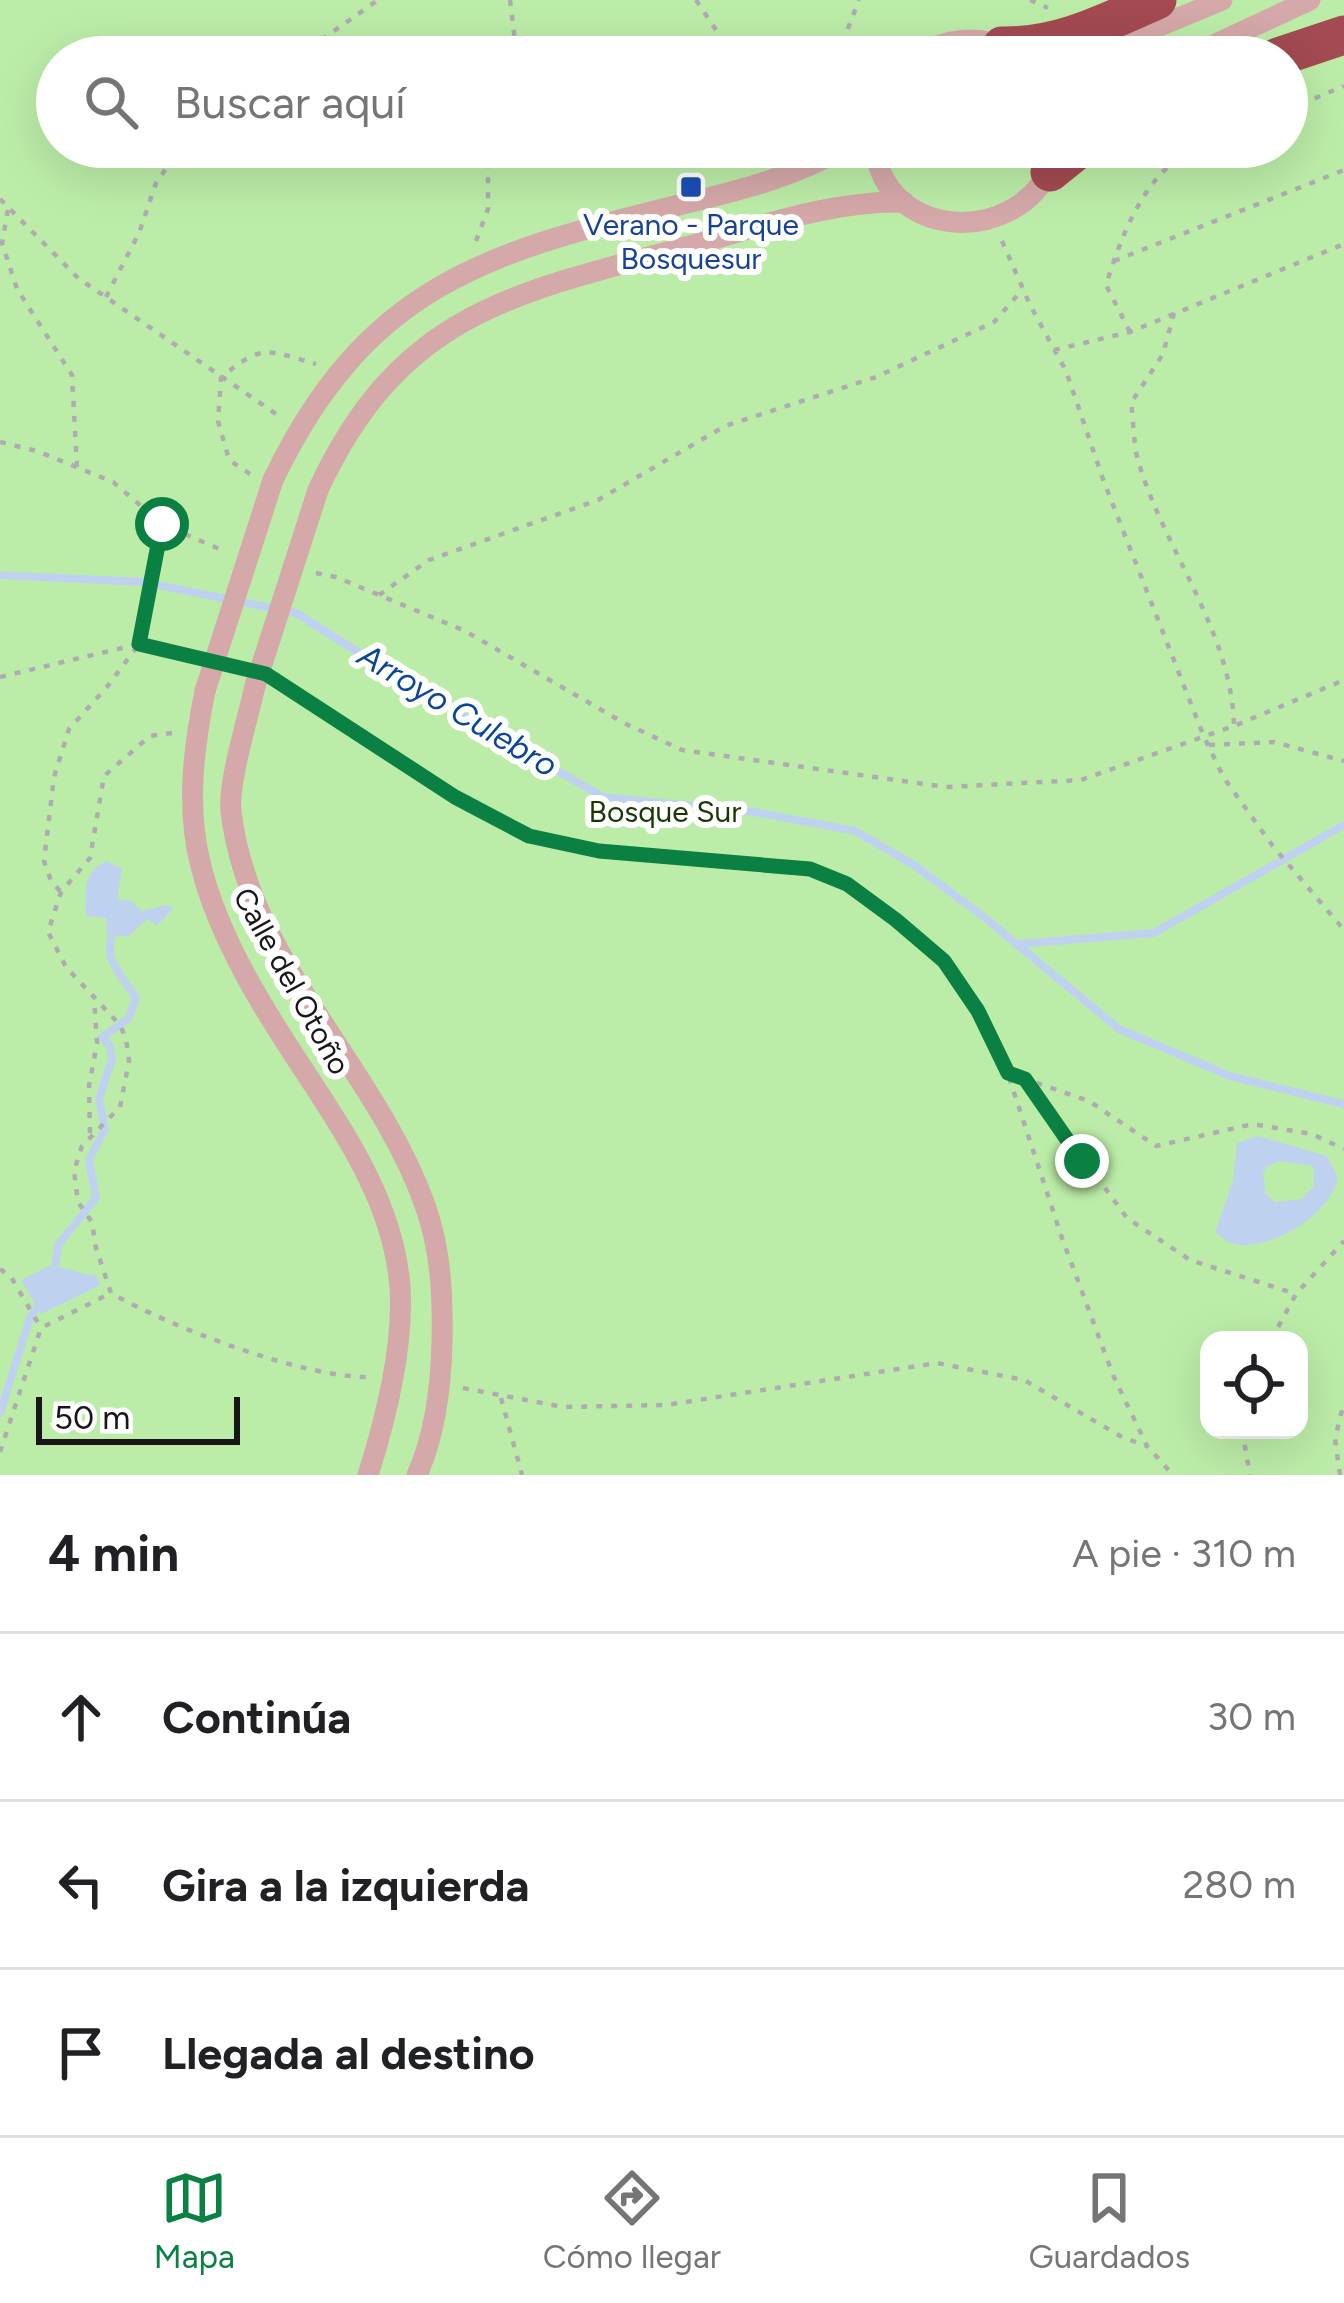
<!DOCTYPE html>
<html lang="es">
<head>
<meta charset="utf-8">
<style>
  body { margin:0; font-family:Figtree,sans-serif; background:#f6f6f6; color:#202124 }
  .controls { position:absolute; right:36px; bottom:36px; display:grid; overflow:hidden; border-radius:24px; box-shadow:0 12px 48px #0002 }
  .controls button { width:108px; height:108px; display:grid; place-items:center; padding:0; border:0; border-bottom:3px solid #e0e0e0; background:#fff; color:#202124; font:60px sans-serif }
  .scale { position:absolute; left:36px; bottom:30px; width:204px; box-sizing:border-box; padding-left:12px; border:6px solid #181619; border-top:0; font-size:33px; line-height:42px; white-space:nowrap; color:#181619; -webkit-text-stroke:9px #fff; paint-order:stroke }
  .stop { position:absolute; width:36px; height:36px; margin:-27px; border:9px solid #0b8043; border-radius:50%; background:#fff }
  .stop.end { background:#0b8043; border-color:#fff; box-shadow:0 3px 12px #0008 }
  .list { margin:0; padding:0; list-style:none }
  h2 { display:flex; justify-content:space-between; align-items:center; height:156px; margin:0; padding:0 48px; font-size:51px }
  h2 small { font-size:39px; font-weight:400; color:#757577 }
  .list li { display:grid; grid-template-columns:78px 1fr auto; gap:36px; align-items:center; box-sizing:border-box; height:168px; padding:0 48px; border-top:3px solid #e0e0e0 }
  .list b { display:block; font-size:45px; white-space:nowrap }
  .list em { font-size:39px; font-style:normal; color:#757577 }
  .icon { flex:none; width:66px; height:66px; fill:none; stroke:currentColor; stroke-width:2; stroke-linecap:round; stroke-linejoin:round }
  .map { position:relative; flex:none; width:1344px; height:1475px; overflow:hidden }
  .search { position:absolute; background:#fff; box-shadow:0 12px 48px #0002; left:36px; right:36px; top:36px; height:132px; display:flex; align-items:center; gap:30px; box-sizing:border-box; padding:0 42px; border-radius:66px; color:#757577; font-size:45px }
  .sheet { height:660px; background:#fff }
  nav { display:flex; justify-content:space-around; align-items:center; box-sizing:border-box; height:168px; border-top:3px solid #e0e0e0; background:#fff; font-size:33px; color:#757577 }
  nav a { display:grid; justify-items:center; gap:6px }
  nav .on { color:#0b8043 }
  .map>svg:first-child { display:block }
  .green { fill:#bceda8; fill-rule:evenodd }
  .water { fill:#bed2f0; fill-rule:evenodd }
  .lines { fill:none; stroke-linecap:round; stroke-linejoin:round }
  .stream { stroke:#bed2f0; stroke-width:8 }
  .path { stroke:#b0abb2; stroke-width:4.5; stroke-dasharray:6 9; stroke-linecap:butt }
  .street { stroke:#d5a8a9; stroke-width:21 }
  .highway { stroke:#a34a52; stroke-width:39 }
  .street-bridge { stroke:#d5a8a9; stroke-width:21 }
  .route { stroke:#0b8043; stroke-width:15 }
  .transit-dot { fill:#1a4fb4; stroke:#fff; stroke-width:4.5 }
  .labels { text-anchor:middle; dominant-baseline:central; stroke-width:12; stroke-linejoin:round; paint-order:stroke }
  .transit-label { font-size:30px; fill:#164399; stroke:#fff }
  .park-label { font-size:30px; fill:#173802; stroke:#fff }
  .street-label { font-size:30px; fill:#181619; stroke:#fff }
  .water-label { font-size:33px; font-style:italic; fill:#094699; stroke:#fff }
</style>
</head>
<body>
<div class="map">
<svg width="1344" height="1475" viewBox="0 0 1344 1475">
  <rect width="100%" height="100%" fill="#faf4fd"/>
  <path class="green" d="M0 0H1344V1475H0ZM57 57H1287V147H57ZM1209 1340H1299V1430H1209Z"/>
  <path class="water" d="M107 861 122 869 117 899 131 901 142 911 165 905 174 908 157 926 147 919 128 937 107 934 106 918 86 916C86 893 81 872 107 861Z
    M1258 1136 1327 1156 1338 1178C1330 1214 1277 1247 1240 1245 1231 1245 1223 1239 1215 1232L1233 1181 1237 1143ZM1280 1161 1313 1166 1314 1186 1302 1199 1275 1202 1266 1194 1263 1174 1267 1166Z
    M47 1267C68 1266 80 1275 96 1275L101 1285 41 1314 21 1280Z"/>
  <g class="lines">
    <path class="stream" d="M0 575 143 582 296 613 428 696 603 797 754 812 855 831 914 865 984 917 1119 1029 1230 1076 1344 1104
      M1017 944 1154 933 1344 825
      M55 1267 58 1245 96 1198 89 1160 105 1129 99 1099 112 1059 110 1046 102 1037 128 1019 136 998C124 977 103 962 112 936
      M0 1413 30 1318 37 1307"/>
    <path class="path" d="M510 0 517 57
      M696 0 734 57
      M1030 0 1048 8
      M297 57 378 0
      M837 57 859 0
      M1287 110 1344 86
      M0 199 78 278 279 416
      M8 210 2 243 17 289 72 375 77 467
      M476 241 488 209V147
      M1002 241 1030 305 1066 371 1104 482 1204 737 1224 778 1272 845 1344 930
      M1114 261 1344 170
      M106 297 139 233 156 183 181 147
      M1174 313 1163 354 1131 403C1134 423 1133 447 1140 467 1167 553 1232 634 1234 726
      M1130 332 1106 285C1122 234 1146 169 1198 147
      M1054 350 1130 332 1344 244
      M0 442 37 451 113 482 162 524 224 551
      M250 474 229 460 218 421 221 378C261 343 268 350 316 364
      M316 573 336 577 465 631 624 723 682 750 946 787 1081 780 1234 726 1344 680
      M379 595 429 560 598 500 725 426 876 377 994 322 1023 289
      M0 677 139 644 193 657
      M283 685 455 797 529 836 599 851 810 869 847 884 944 961 1002 1056 1062 1238 1113 1375 1147 1446 1173 1475
      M172 733 150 736 104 776 90 858 61 892 48 932 66 967 120 1025 126 1039 129 1061 120 1107 82 1146 74 1171 78 1202 92 1222 96 1248 111 1293C170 1327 303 1378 370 1377
      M1209 745 1274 742 1344 761
      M60 891 51 881 44 861 54 777 69 729 107 687 139 644 162 524
      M1008 1073 1089 1101 1156 1146 1253 1124 1312 1134 1344 1149
      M1025 1079 1127 1218 1190 1260 1296 1294
      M90 1133 89 1086 97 1043 94 996
      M0 1269 11 1277 41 1328
      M1271 1340 1296 1294 1344 1241
      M463 1388 563 1407 666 1405 937 1363 1024 1380 1122 1437 1147 1446
      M501 1398 522 1475
      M1242 1430 1250 1475
      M0 1452 41 1328 111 1293
      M1340 1475 1335 1439 1344 1402"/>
    <path class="street" d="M915 57C943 39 980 33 1010 51
      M1085 57 1222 0
      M1188 57 1310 0
      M875 147C884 240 1016 248 1052 165
      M273 480C364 290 480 254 671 207 729 193 794 178 845 147
      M318 490C401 311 515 293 690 246 762 226 829 201 904 202
      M255 686C248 718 228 782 231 811 248 962 377 1067 426 1208 441 1252 443 1296 442 1342 441 1386 435 1435 417 1475
      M205 691C194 746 186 806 200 862 218 939 267 1015 311 1081 352 1144 394 1209 400 1287 404 1348 386 1418 368 1475"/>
    <path class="highway" d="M1002 46C1059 47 1105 23 1157 0
      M1278 57 1344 35
      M1050 172 1081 147"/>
    <path class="street-bridge" d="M255 686 318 490
      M205 691 273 480"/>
  </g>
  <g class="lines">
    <path class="route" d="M162 524 139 644 266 674 455 797 529 836 599 851 810 869 847 884 896 920 944 961 978 1011 1008 1073 1025 1079 1082 1161"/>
  </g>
  <rect class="transit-dot" x="679" y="175" width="24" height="24" rx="6"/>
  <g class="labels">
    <g class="transit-label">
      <text x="691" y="224">Verano - Parque<tspan x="691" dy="34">Bosquesur</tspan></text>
    </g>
    <g class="park-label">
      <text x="665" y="811">Bosque Sur</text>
    </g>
    <g class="street-label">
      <text transform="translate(292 981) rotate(61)">Calle del Otoño</text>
    </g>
    <g class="water-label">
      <text transform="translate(458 710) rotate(31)">Arroyo Culebro</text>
    </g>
  </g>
</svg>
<div class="controls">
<button><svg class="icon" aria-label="locate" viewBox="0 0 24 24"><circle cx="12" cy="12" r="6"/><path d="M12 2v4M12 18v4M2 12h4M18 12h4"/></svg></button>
</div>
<div class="scale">50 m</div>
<div class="stop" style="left:162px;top:524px"></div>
<div class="stop end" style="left:1082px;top:1161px"></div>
<div class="search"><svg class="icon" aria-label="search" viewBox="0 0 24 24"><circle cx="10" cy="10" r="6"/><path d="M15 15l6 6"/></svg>Buscar aquí</div>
</div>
<section class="sheet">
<h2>4 min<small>A pie · 310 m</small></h2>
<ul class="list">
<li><svg class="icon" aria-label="ahead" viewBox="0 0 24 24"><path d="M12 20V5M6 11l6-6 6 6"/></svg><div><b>Continúa</b></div><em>30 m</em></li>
<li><svg class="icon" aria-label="left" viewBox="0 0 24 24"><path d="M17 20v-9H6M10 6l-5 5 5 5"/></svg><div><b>Gira a la izquierda</b></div><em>280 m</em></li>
<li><svg class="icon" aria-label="arrive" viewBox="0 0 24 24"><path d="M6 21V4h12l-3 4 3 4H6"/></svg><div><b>Llegada al destino</b></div></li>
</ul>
</section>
<nav>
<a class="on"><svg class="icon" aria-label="map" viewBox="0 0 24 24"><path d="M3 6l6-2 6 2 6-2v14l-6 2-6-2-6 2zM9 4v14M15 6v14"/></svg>Mapa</a>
<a><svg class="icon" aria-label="directions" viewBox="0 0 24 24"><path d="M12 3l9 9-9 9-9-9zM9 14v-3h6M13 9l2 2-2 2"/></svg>Cómo llegar</a>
<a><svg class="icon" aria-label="saved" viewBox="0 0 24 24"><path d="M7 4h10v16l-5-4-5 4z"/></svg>Guardados</a>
</nav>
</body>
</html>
